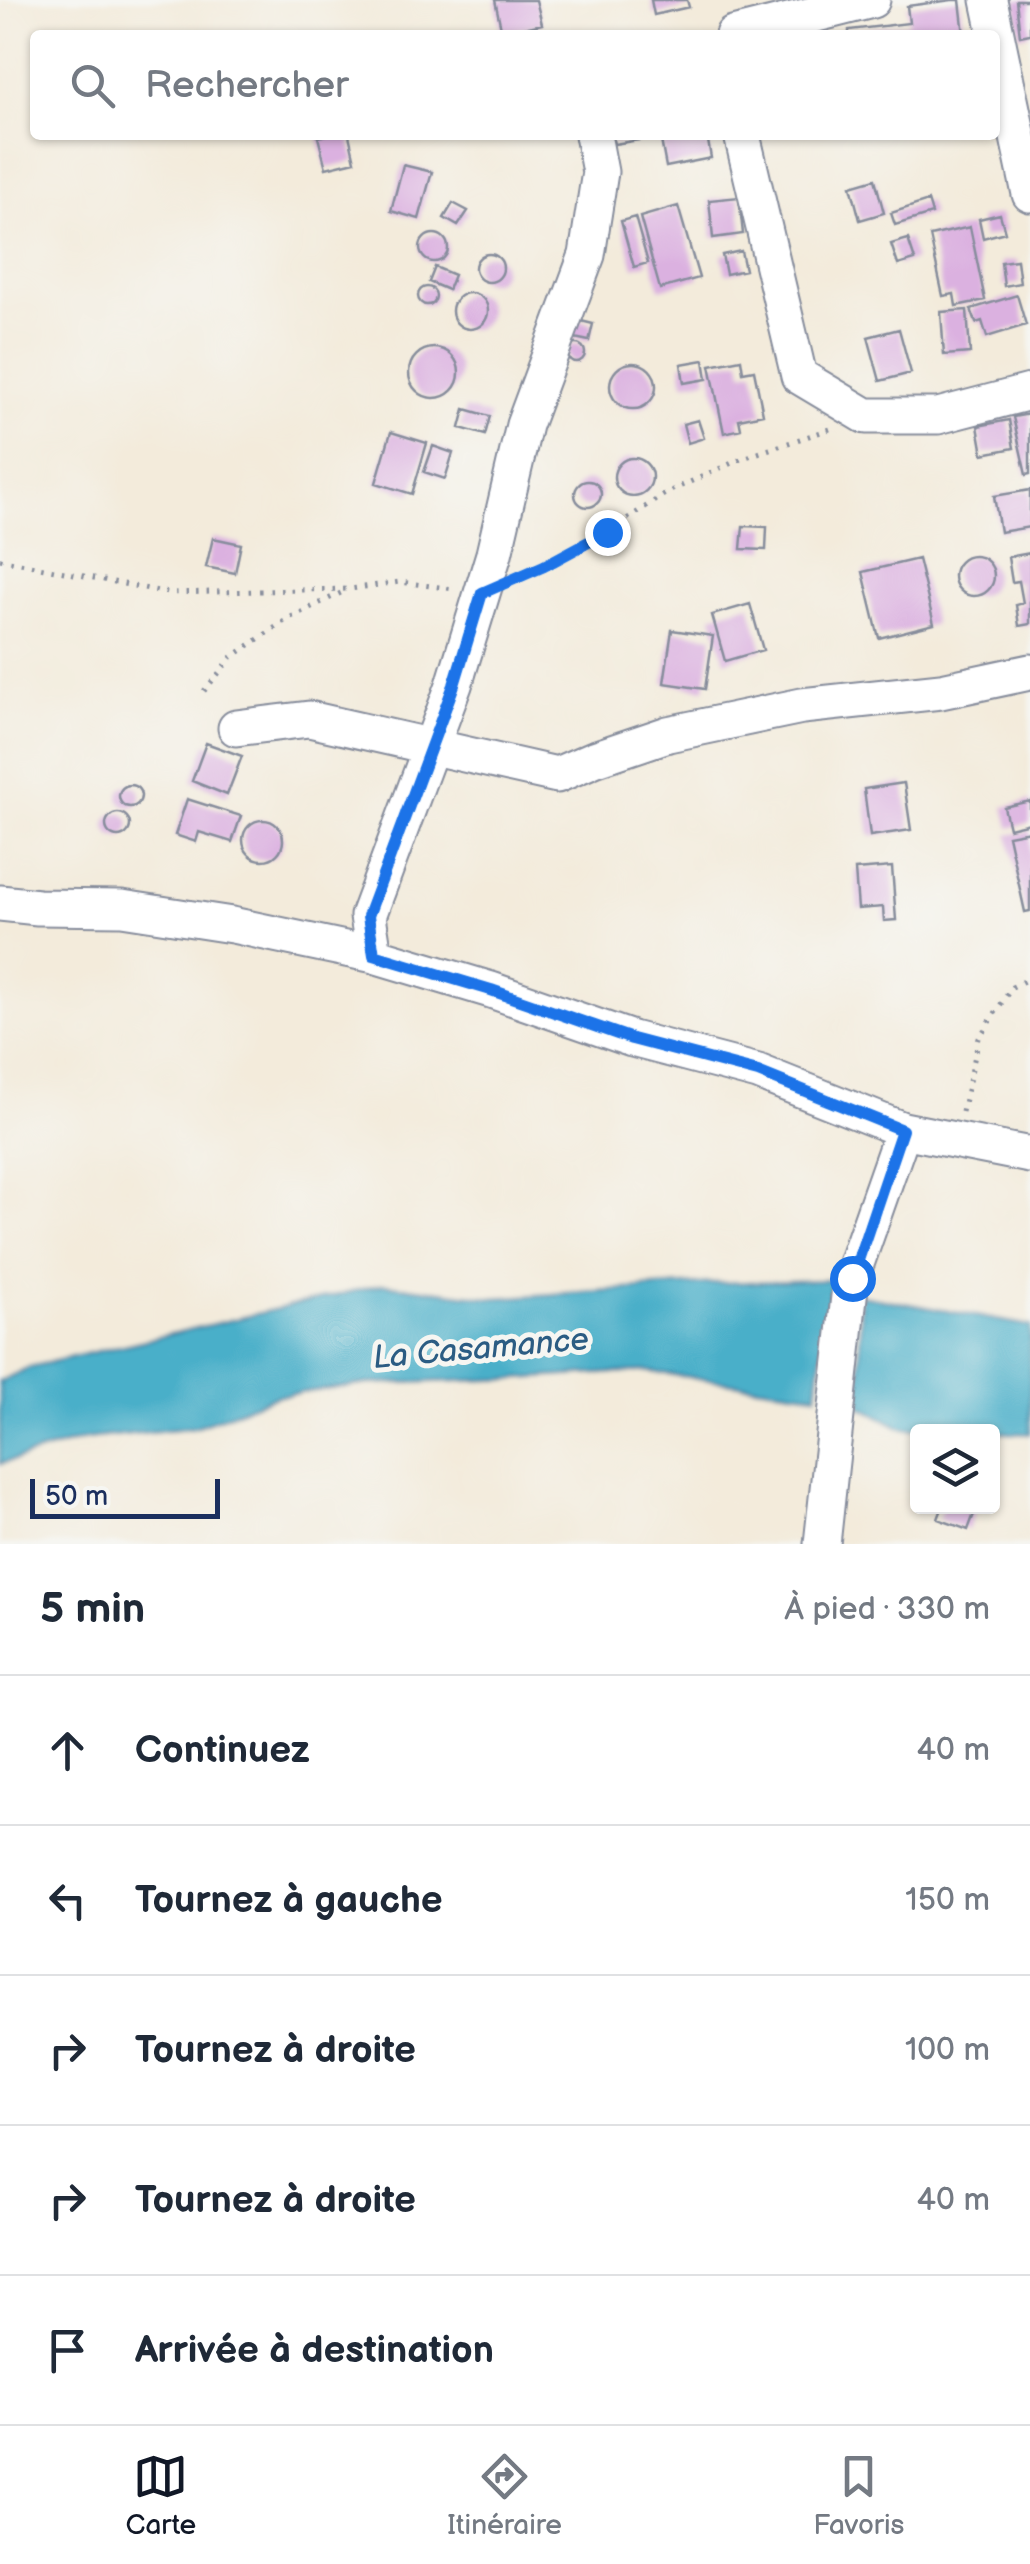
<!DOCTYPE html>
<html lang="fr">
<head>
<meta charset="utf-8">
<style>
  body { margin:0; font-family:"Balsamiq Sans",sans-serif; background:#f2f2f3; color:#1f2937 }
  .controls { position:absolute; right:30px; bottom:30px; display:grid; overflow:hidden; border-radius:10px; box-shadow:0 2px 8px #0004 }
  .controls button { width:90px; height:90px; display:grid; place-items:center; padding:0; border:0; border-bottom:2px solid #e0e1e3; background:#fff; color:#1f2937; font:50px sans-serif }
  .scale { position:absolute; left:30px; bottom:25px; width:190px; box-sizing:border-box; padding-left:10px; border:5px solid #1b2f5e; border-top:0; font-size:28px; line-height:35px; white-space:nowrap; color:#1b2f5e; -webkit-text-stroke:8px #f6f6f2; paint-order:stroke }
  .stop { position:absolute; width:30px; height:30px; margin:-22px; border:8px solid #1a73e8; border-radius:50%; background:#fff }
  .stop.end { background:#1a73e8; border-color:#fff; box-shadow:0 2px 10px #0008 }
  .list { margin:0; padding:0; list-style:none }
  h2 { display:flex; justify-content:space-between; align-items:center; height:130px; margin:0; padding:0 40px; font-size:42px }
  h2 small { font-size:32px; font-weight:400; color:#747a83 }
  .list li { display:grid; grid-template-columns:65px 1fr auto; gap:30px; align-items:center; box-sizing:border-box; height:150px; padding:0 40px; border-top:2px solid #e0e1e3 }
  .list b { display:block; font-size:38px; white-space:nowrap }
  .list em { font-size:32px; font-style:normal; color:#747a83 }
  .icon { flex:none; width:55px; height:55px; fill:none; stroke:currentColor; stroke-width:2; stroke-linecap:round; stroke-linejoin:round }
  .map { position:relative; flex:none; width:1030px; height:1544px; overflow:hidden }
  .search { position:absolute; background:#fff; box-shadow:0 2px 8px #0004; left:30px; right:30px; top:30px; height:110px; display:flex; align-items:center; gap:25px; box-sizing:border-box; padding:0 35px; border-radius:10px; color:#747a83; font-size:38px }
  .sheet { height:880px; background:#fff }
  nav { display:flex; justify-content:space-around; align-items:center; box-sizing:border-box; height:140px; border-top:2px solid #e0e1e3; background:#fff; font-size:28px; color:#747a83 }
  nav a { display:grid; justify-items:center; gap:5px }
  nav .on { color:#111827 }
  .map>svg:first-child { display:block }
  .water { fill:#4aafc9; stroke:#326f94; stroke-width:2.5 }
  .building { fill:#dbb1e0 }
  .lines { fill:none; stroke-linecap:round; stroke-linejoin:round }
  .minor-casing { stroke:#878d9c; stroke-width:39 }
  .path { stroke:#878d9c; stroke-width:5; stroke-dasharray:2.5 8; stroke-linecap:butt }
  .minor { stroke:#fff; stroke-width:35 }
  .route { stroke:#1a73e8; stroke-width:12 }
  .labels { text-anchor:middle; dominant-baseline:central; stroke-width:10; stroke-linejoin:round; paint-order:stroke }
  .water-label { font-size:32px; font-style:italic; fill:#2b5c83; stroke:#f6f6f2 }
</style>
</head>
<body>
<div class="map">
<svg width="1030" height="1544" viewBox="0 0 1030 1544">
  <rect width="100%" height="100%" fill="#f6f6f2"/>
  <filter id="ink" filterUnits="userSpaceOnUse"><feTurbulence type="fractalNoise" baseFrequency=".01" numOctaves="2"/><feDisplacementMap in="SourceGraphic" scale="20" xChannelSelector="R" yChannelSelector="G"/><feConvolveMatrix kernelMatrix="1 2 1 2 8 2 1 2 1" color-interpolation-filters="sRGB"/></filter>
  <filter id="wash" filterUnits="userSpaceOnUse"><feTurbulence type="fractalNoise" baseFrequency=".0048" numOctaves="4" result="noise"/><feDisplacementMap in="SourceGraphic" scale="40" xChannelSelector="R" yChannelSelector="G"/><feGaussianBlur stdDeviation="2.25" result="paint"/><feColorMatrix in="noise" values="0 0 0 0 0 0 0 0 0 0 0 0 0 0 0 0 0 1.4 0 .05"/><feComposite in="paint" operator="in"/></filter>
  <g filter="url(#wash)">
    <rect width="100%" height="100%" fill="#f3ebdb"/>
    <path class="water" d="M831 1280 817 1394 644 1371 516 1379 367 1384 276 1396 195 1427 85 1439 0 1464V1381L30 1367 384 1284 495 1298 715 1283Z
      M860 1295 1030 1326V1434L902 1428 860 1406Z"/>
    <g id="blocks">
      <path class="building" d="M495 0H536L542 24 502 33Z
        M651 0H687L689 7 654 15Z
        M952 0H960L964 35H849V30L909 23 907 6Z
        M1016 0H1030V34L1020 36Z
        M327 135H349L355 161 326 168 318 137Z
        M612 135H658V137L614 144Z
        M660 135H707L711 158 666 167Z
        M403 165 432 172 419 219 391 211Z
        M875 179 884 213 860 220 851 186Z
        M739 197 743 234 713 238 709 200Z
        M928 201 932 214 895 225 891 213Z
        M453 203 468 211 458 226 444 218Z
        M678 206 699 278 660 289 640 217Z
        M1000 214 1005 232 983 238 979 219Z
        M635 217 648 263 634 267 621 221Z
        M970 227 985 300 956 306 954 294 943 296 930 236Z
        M420 248a14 14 0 1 1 28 0a14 14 0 1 1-28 0Z
        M908 239 915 260 898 265 891 244Z
        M741 251 745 270 726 274 722 255Z
        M475 268a14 14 0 1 1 28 0a14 14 0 1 1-28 0Z
        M1017 260 1020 283 1004 286 1001 262Z
        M435 267 454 275 448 290 429 282Z
        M418 296a9 9 0 1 1 18 0a9 9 0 1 1-18 0Z
        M452 311a18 18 0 1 1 36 0a18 18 0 1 1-36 0Z
        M1017 295 1026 325 987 337 982 321 976 323 971 309Z
        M967 310 970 353 944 355 941 312Z
        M573 319 593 324 589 341 570 337Z
        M899 329 911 373 880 381 868 337Z
        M567 353a9 9 0 1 1 18 0a9 9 0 1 1-18 0Z
        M409 373a25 25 0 1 1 50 0a25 25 0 1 1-50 0Z
        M741 359 743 372 754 370 763 414 739 419 741 429 724 433 710 365Z
        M704 360 707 379 684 383 681 364Z
        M610 386a23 23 0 1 1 46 0a23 23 0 1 1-46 0Z
        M465 409 490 416 485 435 460 428Z
        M1030 414V474L1026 475 1013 417Z
        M698 420 704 438 688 443 683 424Z
        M1009 420 1014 448 983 454 978 426Z
        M391 432 427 443 412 494 376 483Z
        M433 446 453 453 445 479 424 472Z
        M614 477a19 19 0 1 1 38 0a19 19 0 1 1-38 0Z
        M575 494a13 13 0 1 1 26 0a13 13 0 1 1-26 0Z
        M1030 490V527L1000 532 994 496Z
        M743 526 767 527 766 550 741 549Z
        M213 538 241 544 235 573 206 567Z
        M1030 553V624L1019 626 1016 605 1023 603 1019 581 1012 582 1008 557Z
        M954 576a20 20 0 1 1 40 0a20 20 0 1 1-40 0Z
        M918 559 934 624 879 638 863 572Z
        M750 604 763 650 725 661 712 615Z
        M672 630 713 636 705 689 664 683Z
        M206 743 242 756 227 795 192 781Z
        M904 783 911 830 870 836 864 789Z
        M119 796a11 11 0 1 1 22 0a11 11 0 1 1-22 0Z
        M187 799 241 816 232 842 199 832 196 842 175 835Z
        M1030 801V823L1009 828 1004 807Z
        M106 825a12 12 0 1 1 24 0a12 12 0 1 1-24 0Z
        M243 840a20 20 0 1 1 40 0a20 20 0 1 1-40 0Z
        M1030 831V911L1025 912 1008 835Z
        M892 867 896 920 884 921 883 907 858 909 855 870Z
        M943 1506H977L968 1530 938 1519Z"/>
    </g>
  </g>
  <g filter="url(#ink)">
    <use href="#blocks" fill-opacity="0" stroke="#878d9c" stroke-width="2.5"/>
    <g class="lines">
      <defs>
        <path id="minor" d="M989 0 1030 194
          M733 35 872 0
          M742 135 799 376 866 416H938L1030 392
          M236 728 309 719 557 775 594 759 668 734 802 706 941 691 1030 672
          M0 903 38 907 122 908 232 925 374 955 491 990 632 1039 758 1072 903 1130 1030 1155
          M374 955 368 916 454 685 494 554 524 425 587 255 600 172 593 135
          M822 1544 851 1278 903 1130"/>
      </defs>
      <use href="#minor" class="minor-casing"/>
      <path class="path" d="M0 559 168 593 350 589 400 582 454 589
        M516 578 607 532 668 492 743 458 830 429
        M204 691 232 657 289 618 347 590
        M962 1112 979 1038 1012 987 1030 978"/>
      <use href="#minor" class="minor"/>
    </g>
  </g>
  <g class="lines" filter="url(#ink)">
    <path class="route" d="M607 532 544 566 482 593 454 685 368 916 374 955 491 990 632 1039 758 1072 902 1130 852 1278"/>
  </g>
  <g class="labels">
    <g class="water-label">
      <text transform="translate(481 1349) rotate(-5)">La Casamance</text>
    </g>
  </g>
</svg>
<div class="controls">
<button><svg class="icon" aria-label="layers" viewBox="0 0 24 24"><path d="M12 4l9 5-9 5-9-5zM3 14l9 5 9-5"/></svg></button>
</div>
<div class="scale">50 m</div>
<div class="stop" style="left:852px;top:1278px"></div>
<div class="stop end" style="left:607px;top:532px"></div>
<div class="search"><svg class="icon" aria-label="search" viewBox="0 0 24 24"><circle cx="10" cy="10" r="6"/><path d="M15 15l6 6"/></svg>Rechercher</div>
</div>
<section class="sheet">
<h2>5 min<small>À pied · 330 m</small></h2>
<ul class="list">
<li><svg class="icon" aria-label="ahead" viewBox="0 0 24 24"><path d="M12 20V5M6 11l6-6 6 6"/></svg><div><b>Continuez</b></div><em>40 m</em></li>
<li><svg class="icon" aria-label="left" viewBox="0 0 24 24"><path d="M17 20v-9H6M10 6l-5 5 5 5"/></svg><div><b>Tournez à gauche</b></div><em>150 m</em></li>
<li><svg class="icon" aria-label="right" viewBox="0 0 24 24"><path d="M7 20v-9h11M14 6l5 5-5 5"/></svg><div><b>Tournez à droite</b></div><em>100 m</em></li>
<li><svg class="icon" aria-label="right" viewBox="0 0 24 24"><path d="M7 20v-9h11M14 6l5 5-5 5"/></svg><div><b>Tournez à droite</b></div><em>40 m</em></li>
<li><svg class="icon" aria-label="arrive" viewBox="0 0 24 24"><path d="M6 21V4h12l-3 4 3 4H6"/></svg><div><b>Arrivée à destination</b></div></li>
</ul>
</section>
<nav>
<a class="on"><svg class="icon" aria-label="map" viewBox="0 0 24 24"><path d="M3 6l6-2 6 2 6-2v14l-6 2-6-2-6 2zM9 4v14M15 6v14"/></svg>Carte</a>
<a><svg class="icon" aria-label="directions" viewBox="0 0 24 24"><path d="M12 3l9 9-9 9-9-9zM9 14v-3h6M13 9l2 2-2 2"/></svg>Itinéraire</a>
<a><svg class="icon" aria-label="saved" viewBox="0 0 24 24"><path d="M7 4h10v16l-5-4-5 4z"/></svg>Favoris</a>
</nav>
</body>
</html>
